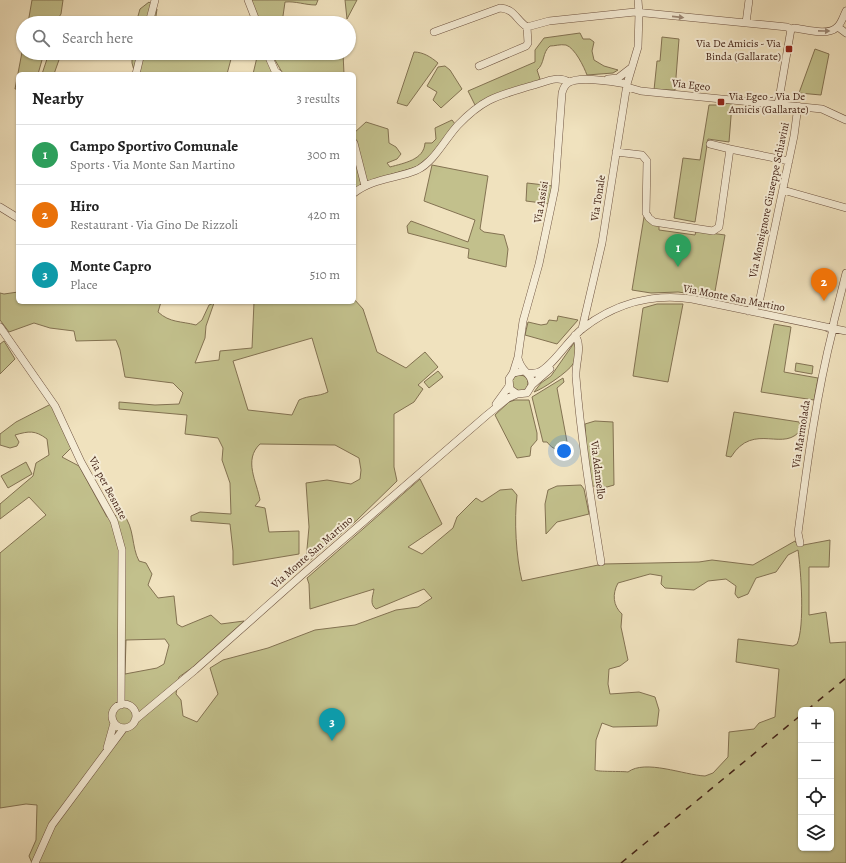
<!DOCTYPE html>
<html lang="en">
<head>
<meta charset="utf-8">
<style>
  body { margin:0; font-family:Alegreya,serif; background:#f2f2f2; color:#222 }
  .controls { position:absolute; right:12px; bottom:12px; display:grid; overflow:hidden; border-radius:6px; box-shadow:0 1px 3px #0004 }
  .controls button { width:36px; height:36px; display:grid; place-items:center; padding:0; border:0; border-bottom:1px solid #e0e0e0; background:#fff; color:#222; font:20px sans-serif }
  .you { position:absolute; left:564px; top:451px; width:14px; height:14px; margin:-10px; border:3px solid #fff; border-radius:50%; background:#1a73e8; box-shadow:0 0 0 6px #1a73e833 }
  .badge { display:grid; place-items:center; width:26px; height:26px; border-radius:50%; background:#8f2418; color:#fff; font-size:13px; font-weight:700 }
  .pin { position:absolute; translate:-50% -33px; filter:drop-shadow(0 1px 2px #0008) }
  .pin::after { content:''; position:absolute; top:21px; width:14px; height:12px; background:inherit; clip-path:polygon(0 0,100% 0,50% 100%) }
  .list { margin:0; padding:0; list-style:none }
  h2 { display:flex; justify-content:space-between; align-items:center; height:52px; margin:0; padding:0 16px; font-size:17px }
  h2 small { font-size:13px; font-weight:400; color:#767676 }
  .list li { display:grid; grid-template-columns:26px 1fr auto; gap:12px; align-items:center; box-sizing:border-box; height:60px; padding:0 16px; border-top:1px solid #e0e0e0 }
  .list b { display:block; font-size:15px; white-space:nowrap }
  .list p { margin:0; font-size:13px; white-space:nowrap; color:#767676 }
  .list em { font-size:13px; font-style:normal; color:#767676 }
  .icon { flex:none; width:22px; height:22px; fill:none; stroke:currentColor; stroke-width:2; stroke-linecap:round; stroke-linejoin:round }
  .map { position:relative; flex:none; width:846px; height:863px; overflow:hidden }
  .search { position:absolute; background:#fff; box-shadow:0 1px 3px #0004; left:16px; top:16px; width:340px; height:44px; display:flex; align-items:center; gap:10px; box-sizing:border-box; padding:0 14px; border-radius:22px; color:#767676; font-size:15px }
  .panel { position:absolute; background:#fff; box-shadow:0 1px 3px #0004; left:16px; top:72px; width:340px; height:232px; border-radius:6px }
  .map>svg:first-child { display:block }
  .green { fill:#c2c08c; stroke:#837252; fill-rule:evenodd }
  .lines { fill:none; stroke-linecap:round; stroke-linejoin:round }
  .minor-casing { stroke:#6f5442; stroke-width:8 }
  .minor { stroke:#f5ecd5; stroke-width:7 }
  .rail { stroke:#442418; stroke-width:1.5; stroke-dasharray:7 7; stroke-linecap:butt }
  .oneway { fill:#9c8876 }
  .poi-dot { fill:#8f2418; stroke:#f5ecd5; stroke-width:1.5 }
  .labels { text-anchor:middle; dominant-baseline:central; stroke-width:4; stroke-linejoin:round; paint-order:stroke }
  .poi-label { font-size:11px; fill:#442418; stroke:#f5ecd5; text-anchor:end }
  .street-label { font-size:11px; fill:#442418; stroke:#f5ecd5 }
</style>
</head>
<body>
<div class="map">
<svg width="846" height="863" viewBox="0 0 846 863">
  <rect width="100%" height="100%" fill="#f0e2be"/>
  <filter id="stains"><feTurbulence type="fractalNoise" baseFrequency=".005" numOctaves="4"/><feColorMatrix values="0 0 0 0 .2 0 0 0 0 .09 0 0 0 0 .02 0 0 0 .5 -.17"/></filter>
  <radialGradient id="worn" r=".72"><stop offset=".6" stop-color="#630" stop-opacity="0"/><stop offset="1" stop-color="#630" stop-opacity=".3"/></radialGradient>
  <path class="green" d="M32 0H63L61 14 55 23H28Z
    M251 0H318L316 5C305 5 296 1 285 2L283 16 285 23H260Z
    M345 0H357L347 19Z
    M149 2 157 9 155 23H136L140 9Z
    M580 33 583 39H590L594 42 592 51 594 60 604 66 618 70 613 73 587 75C584 67 575 48 566 45 560 44 555 46 550 46 542 52 545 64 537 70L540 79 535 83 475 105 468 91 535 62V50L544 38Z
    M662 37 679 39 675 90H654L657 61H660Z
    M23 47V53H44L38 74H18V89H15Z
    M815 49 829 54 821 95 799 93Z
    M414 52C423 52 431 57 438 63L407 106 397 103Z
    M49 53 60 57 54 74H42Z
    M132 53H196L231 59 227 74H135L132 63Z
    M258 53H265L275 74H253Z
    M271 53H343L344 74H283Z
    M445 66 450 70 462 89 441 108 433 100 437 92 427 86 438 67Z
    M726 103 732 104 729 142 708 139 695 222 674 218 683 158 700 160 709 105H725Z
    M452 120 455 124 432 154 416 167 365 182 354 133 366 122 388 129 389 143 396 147 401 154 397 159 387 163 390 167C404 163 424 160 425 143H432L436 139 435 128Z
    M354 152 363 185 354 190Z
    M432 165 488 176 480 229 484 232 504 235 508 249 506 267 468 258 469 249 408 233 407 226 411 221 468 242 475 220 424 201Z
    M527 183 553 186 550 204 526 201Z
    M644 217 651 224 659 226V230L695 235 696 231 725 235 714 297 678 292 651 293 632 290Z
    M18 292V302H161L158 312C170 323 181 321 196 325L202 320 209 305 214 303 206 326 205 338 195 363 219 360 220 351 252 348 254 302H354V299L363 309 377 352 406 368 425 352 438 367 418 385 423 389 414 402 394 414V467L397 481 356 521 308 562 306 560 309 527 306 483 327 480 351 484 360 479 361 470 359 458 335 445 260 444C243 460 257 482 260 500L255 506 265 508 269 532 299 531V554L233 565V551L230 524 191 521V516L200 512 231 514 230 483 222 460 223 448 218 438 185 434 187 415 119 409V402L155 405 179 404 183 393 173 383 125 377 120 350 116 340 76 341 74 331 50 328 34 323 9 332 0 320V293L4 294ZM312 338 328 392C318 397 309 395 299 400L292 415 248 410 233 361Z
    M657 304H683L668 382 633 376 643 308Z
    M558 316 578 320 557 344 525 335 528 322 541 325 547 324 549 320 557 321Z
    M774 324 791 327 784 372 818 378 814 400 761 392Z
    M4 341 15 359 0 374V344Z
    M574 343 576 345C575 351 576 358 573 364 568 372 543 389 534 392L541 383 551 376Z
    M796 363 813 366 812 374 795 371Z
    M438 371 443 377 429 388 424 382Z
    M512 383a8 8 0 1 1 16 0a8 8 0 1 1-16 0Z
    M563 378 564 382 557 388 568 447C558 450 554 451 547 442H543L532 397Z
    M515 400H529L537 433V440L531 447 530 456 517 458 495 415 509 402Z
    M51 404 72 447 62 457 79 466 107 517 123 514C135 528 131 546 139 561L146 563 152 574 148 585 158 598 174 596 177 624 182 627 211 615 221 624 244 621 193 667 179 677 176 694 181 700 183 716 197 722 218 694 210 668 223 660 268 648 315 630 355 625 396 610 418 607 432 598 424 589 376 609C369 604 373 596 374 589L310 609 309 584 307 578 420 479 442 524 408 547 422 554 453 528 457 517 476 498 482 502 500 490 512 489 517 495C514 520 516 557 522 581L603 564 699 562 712 560 753 565 795 541 798 546 830 540 829 567H809V615L826 612 830 643 846 642V863H32L29 856 36 840 37 805 26 804 0 808V553L46 515 29 497 0 519V504L33 476 36 463 49 455 47 439C35 430 29 431 15 435L19 442 17 446 10 448 0 445V434L16 422ZM798 550C801 570 805 627 797 644L793 646 738 639 736 662 779 669 775 717 759 723 754 729 729 732 728 757 713 773 705 776C684 775 645 759 628 772 622 771 597 772 595 770L596 740 602 723 613 727 657 726 659 710 655 697 639 692 610 694 608 684 609 669 620 666 628 660 621 627 622 614C613 606 612 594 618 583L650 574 662 576 661 584 665 588 694 590 708 581 726 579 736 586 735 594 738 598 748 594 756 578 776 572 788 555ZM165 639 169 645 164 664 157 668 125 674 126 640ZM801 710H831V848H801Z
    M734 412 799 422 802 428C785 455 754 420 731 457L726 456Z
    M595 421 613 422 614 485 607 487 592 486 589 482 585 424Z
    M26 462 32 474 8 488 1 476Z
    M581 485 584 489 589 514 557 522 546 534 545 504 548 490 557 486Z"/>
  <g class="lines">
    <defs>
      <path id="minor" d="M248 0 257 23
        M149 23 155 0
        M746 23 749 0
        M838 27 846 33
        M791 29 794 28C805 29 827 36 836 28 841 25 843 17 846 11
        M434 32 500 8C515 9 516 20 527 27L549 21 635 12 787 27 791 29
        M267 53 275 71 279 74
        M479 66 526 46 528 43 527 27
        M136 74 141 53
        M608 79 618 78 631 68
        M627 87 641 91 822 109 846 120
        M778 105 791 29
        M354 143 365 186
        M710 144 730 149
        M616 152 642 155 647 161 646 213 649 218 654 222 713 231 719 227 730 149 789 161
        M783 190 846 208
        M354 193C373 178 396 179 417 170 434 162 445 139 458 125 485 97 498 96 534 85 546 82 557 75 569 82
        M0 207 18 218
        M748 311 756 306 760 298 794 136 798 106
        M0 327 55 406 81 462 114 521 122 550 121 705
        M828 328 833 326 834 321 846 273
        M582 329 602 243 627 84 638 47 639 13 638 0
        M575 335C583 347 575 363 576 377 581 439 591 500 601 562
        M518 358C521 373 532 372 532 385L527 393 517 394 510 389 509 379 513 373 523 371
        M513 373 518 357 523 321 539 264 555 188 562 93C563 89 565 85 568 83 579 75 614 82 627 84
        M527 373C532 373 535 374 539 372 552 367 569 339 582 329 614 304 652 293 692 299L846 331
        M532 385 550 369
        M496 404 509 386
        M800 543 798 533C807 465 816 396 833 329
        M112 716a12 12 0 1 1 24 0a12 12 0 1 1-24 0Z
        M135 720 195 670 303 574 487 415 508 398 517 394
        M107 748 114 723
        M35 863 52 825 124 728"/>
    </defs>
    <use href="#minor" class="minor-casing"/>
    <use href="#minor" class="minor"/>
    <path class="rail" d="M807 710 846 678
      M621 863 801 715"/>
  </g>
  <defs><path id="oneway-solid" d="M-6-.8H1V-3.2L6.5 0L1 3.2V.8H-6Z"/></defs>
  <g class="oneway">
    <use href="#oneway-solid" transform="translate(678 17) rotate(6)"/>
    <use href="#oneway-solid" transform="translate(824 31) rotate(1)"/>
  </g>
  <g class="poi-dot">
    <rect x="785" y="45" width="8" height="8" rx="2"/>
    <rect x="717" y="98" width="8" height="8" rx="2"/>
  </g>
  <g class="labels">
    <g class="poi-label">
      <text x="781" y="43">Via De Amicis - Via<tspan x="781" dy="13">Binda (Gallarate)</tspan></text>
      <text x="729" y="96" text-anchor="start">Via Egeo - Via De<tspan x="729" dy="13">Amicis (Gallarate)</tspan></text>
    </g>
    <g class="street-label">
      <text transform="translate(691 85) rotate(6)">Via Egeo</text>
      <text transform="translate(598 198) rotate(-81)">Via Tonale</text>
      <text transform="translate(769 200) rotate(-78)">Via Monsignore Giuseppe Schiavini</text>
      <text transform="translate(541 202) rotate(-80)">Via Assisi</text>
      <text transform="translate(734 298) rotate(11)">Via Monte San Martino</text>
      <text transform="translate(801 434) rotate(-81)">Via Marmolada</text>
      <text transform="translate(598 470) rotate(83)">Via Adamello</text>
      <text transform="translate(108 488) rotate(62)">Via per Besnate</text>
      <text transform="translate(312 552) rotate(-41)">Via Monte San Martino</text>
    </g>
  </g>
  <rect width="100%" height="100%" filter="url(#stains)"/>
  <rect width="100%" height="100%" fill="url(#worn)"/>
</svg>
<div class="controls">
<button>+</button>
<button>−</button>
<button><svg class="icon" aria-label="locate" viewBox="0 0 24 24"><circle cx="12" cy="12" r="6"/><path d="M12 2v4M12 18v4M2 12h4M18 12h4"/></svg></button>
<button><svg class="icon" aria-label="layers" viewBox="0 0 24 24"><path d="M12 4l9 5-9 5-9-5zM3 14l9 5 9-5"/></svg></button>
</div>
<div class="you"></div>
<div class="pin badge" style="left:678px;top:267px;background:#2e9e5b">1</div>
<div class="pin badge" style="left:824px;top:301px;background:#e8710a">2</div>
<div class="pin badge" style="left:332px;top:741px;background:#0f9aa8">3</div>
<div class="search"><svg class="icon" aria-label="search" viewBox="0 0 24 24"><circle cx="10" cy="10" r="6"/><path d="M15 15l6 6"/></svg>Search here</div>
<section class="panel">
<h2>Nearby<small>3 results</small></h2>
<ul class="list">
<li><span class="badge" style="background:#2e9e5b">1</span><div><b>Campo Sportivo Comunale</b><p>Sports · Via Monte San Martino</p></div><em>300 m</em></li>
<li><span class="badge" style="background:#e8710a">2</span><div><b>Hiro</b><p>Restaurant · Via Gino De Rizzoli</p></div><em>420 m</em></li>
<li><span class="badge" style="background:#0f9aa8">3</span><div><b>Monte Capro</b><p>Place</p></div><em>510 m</em></li>
</ul>
</section>
</div>
</body>
</html>
